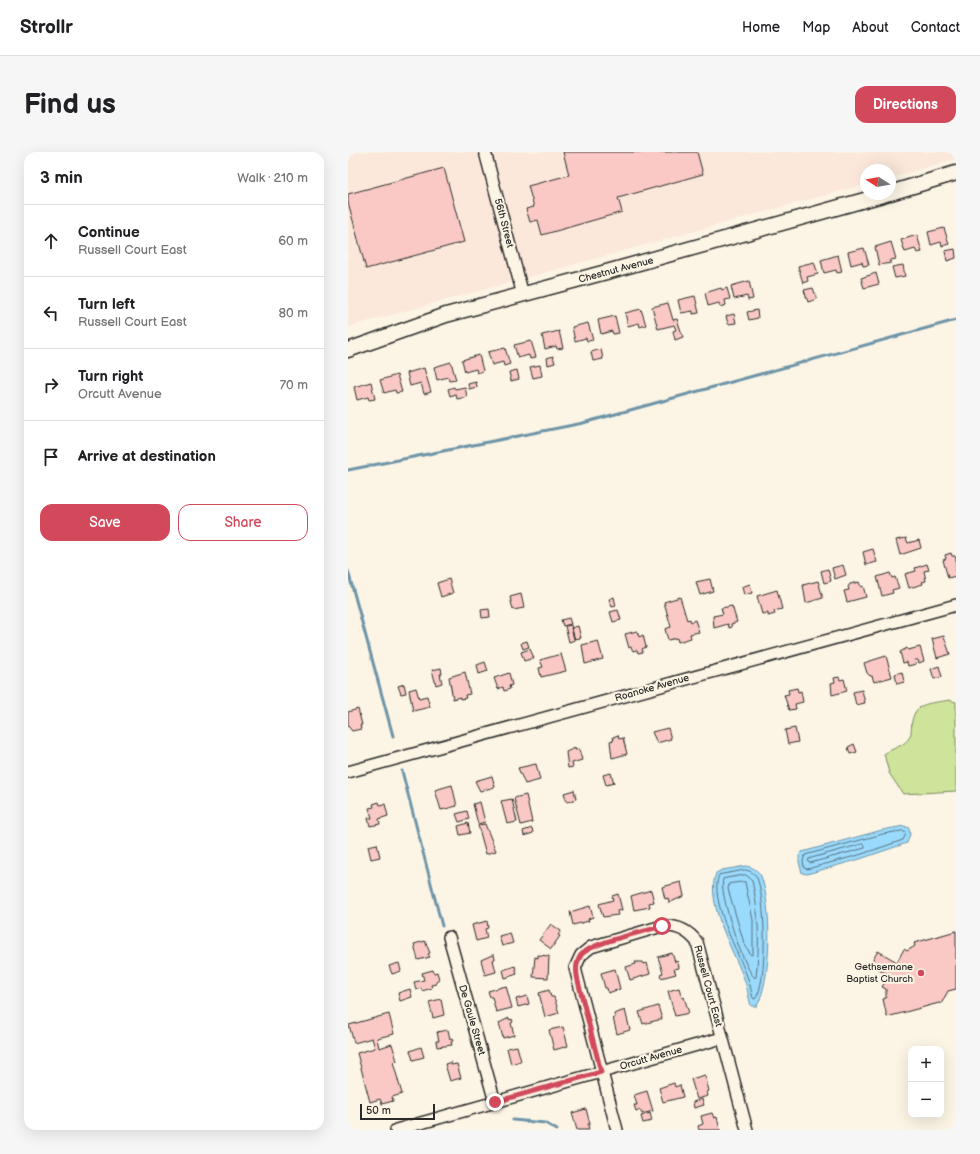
<!DOCTYPE html>
<html lang="en">
<head>
<meta charset="utf-8">
<style>
  body { margin:0; font-family:"Balsamiq Sans",sans-serif; background:#f6f6f6; color:#202124 }
  .controls { position:absolute; right:12px; bottom:12px; display:grid; overflow:hidden; border-radius:8px; box-shadow:0 4px 16px #0002 }
  .controls button { width:36px; height:36px; display:grid; place-items:center; padding:0; border:0; border-bottom:1px solid #e0e0e0; background:#fff; color:#202124; font:20px sans-serif }
  .compass { position:absolute; left:512px; top:12px; width:36px; height:36px; border-radius:50%; background:#fff; box-shadow:0 4px 16px #0002; rotate:281deg }
  .scale { position:absolute; left:12px; bottom:10px; width:75px; box-sizing:border-box; padding-left:4px; border:2px solid #2b2b2b; border-top:0; font-size:11px; line-height:14px; white-space:nowrap; color:#2b2b2b; -webkit-text-stroke:3px #fcf5e5; paint-order:stroke }
  .stop { position:absolute; width:12px; height:12px; margin:-9px; border:3px solid #d1495b; border-radius:50%; background:#fff }
  .stop.end { background:#d1495b; border-color:#fff; box-shadow:0 1px 4px #0008 }
  .list { margin:0; padding:0; list-style:none }
  h2 { display:flex; justify-content:space-between; align-items:center; height:52px; margin:0; padding:0 16px; font-size:17px }
  h2 small { font-size:13px; font-weight:400; color:#757577 }
  .list li { display:grid; grid-template-columns:26px 1fr auto; gap:12px; align-items:center; box-sizing:border-box; height:72px; padding:0 16px; border-top:1px solid #e0e0e0 }
  .list b { display:block; font-size:15px; white-space:nowrap }
  .list p { margin:0; font-size:13px; white-space:nowrap; color:#757577 }
  .list em { font-size:13px; font-style:normal; color:#757577 }
  .actions { display:flex; gap:8px; padding:12px 16px }
  .actions a { flex:1; padding:9px 0; border:1px solid #d1495b; border-radius:12px; text-align:center; font-size:14px; color:#d1495b }
  .actions .main { background:#d1495b; color:#fff }
  .icon { flex:none; width:22px; height:22px; fill:none; stroke:currentColor; stroke-width:2; stroke-linecap:round; stroke-linejoin:round }
  .map { position:relative; flex:none; width:608px; height:978px; overflow:hidden; border-radius:12px }
  header { display:flex; align-items:center; gap:24px; box-sizing:border-box; height:56px; padding:0 20px; background:#fff; border-bottom:1px solid #e0e0e0 }
  header strong { font-size:19px }
  nav { display:flex; gap:22px; margin-inline-start:auto; font-size:14px }
  .intro { display:flex; align-items:center; justify-content:space-between; box-sizing:border-box; height:96px; padding:0 24px }
  h1 { margin:0; font-size:28px }
  .button { padding:10px 18px; border-radius:12px; background:#d1495b; color:#fff; font-size:14px; font-weight:700 }
  main { display:flex; gap:24px; padding:0 24px }
  aside { flex:1; background:#fff; border-radius:12px; box-shadow:0 4px 16px #0002 }
  .map>svg:first-child { display:block }
  .built { fill:#fbe8db }
  .green { fill:#cde49a; stroke:#7c8862 }
  .water { fill:#9adafc; stroke:#6e94a8 }
  .lines { fill:none; stroke-linecap:round; stroke-linejoin:round }
  .shore { stroke:#57717f; stroke-width:1 }
  .stream { stroke:#6e94a8; stroke-width:3 }
  .building { fill:#fac9c5; stroke:#2b2b2b }
  .minor-casing { stroke:#2b2b2b; stroke-width:14 }
  .major-casing { stroke:#2b2b2b; stroke-width:17 }
  .minor { stroke:#fcf5e5; stroke-width:11 }
  .major { stroke:#fcf5e5; stroke-width:14 }
  .route { stroke:#d1495b; stroke-width:5 }
  .poi-dot { fill:#d1495b; stroke:#fcf5e5; stroke-width:1.5 }
  .labels { text-anchor:middle; dominant-baseline:central; stroke-width:4; stroke-linejoin:round; paint-order:stroke }
  .street-label { font-size:10px; fill:#2b2b2b; stroke:#fcf5e5 }
  .poi-label { font-size:10px; fill:#2b2b2b; stroke:#fcf5e5; text-anchor:end }
</style>
</head>
<body>
<header>
<strong>Strollr</strong>
<nav><a>Home</a><a>Map</a><a>About</a><a>Contact</a></nav>
</header>
<div class="intro"><h1>Find us</h1><a class="button">Directions</a></div>
<main>
<aside>
<h2>3 min<small>Walk · 210 m</small></h2>
<ul class="list">
<li><svg class="icon" aria-label="ahead" viewBox="0 0 24 24"><path d="M12 20V5M6 11l6-6 6 6"/></svg><div><b>Continue</b><p>Russell Court East</p></div><em>60 m</em></li>
<li><svg class="icon" aria-label="left" viewBox="0 0 24 24"><path d="M17 20v-9H6M10 6l-5 5 5 5"/></svg><div><b>Turn left</b><p>Russell Court East</p></div><em>80 m</em></li>
<li><svg class="icon" aria-label="right" viewBox="0 0 24 24"><path d="M7 20v-9h11M14 6l5 5-5 5"/></svg><div><b>Turn right</b><p>Orcutt Avenue</p></div><em>70 m</em></li>
<li><svg class="icon" aria-label="arrive" viewBox="0 0 24 24"><path d="M6 21V4h12l-3 4 3 4H6"/></svg><div><b>Arrive at destination</b></div></li>
</ul>
<div class="actions"><a class="main">Save</a><a>Share</a></div>
</aside>
<div class="map">
<svg width="608" height="978" viewBox="0 0 608 978">
  <rect width="100%" height="100%" fill="#fcf5e5"/>
  <filter id="ink" filterUnits="userSpaceOnUse"><feTurbulence type="fractalNoise" baseFrequency=".025" numOctaves="2"/><feDisplacementMap in="SourceGraphic" scale="8" xChannelSelector="R" yChannelSelector="G"/><feConvolveMatrix kernelMatrix="1 2 1 2 8 2 1 2 1" color-interpolation-filters="sRGB"/></filter>
  <g filter="url(#ink)">
    <path class="built" d="M0 0H608V7L542 26V18H518V32L0 175Z"/>
    <path class="green" d="M601 548 608 550V639L555 642 541 621 536 602C544 596 558 594 562 584 564 580 563 573 564 569 568 549 583 552 601 548Z"/>
    <path class="water" d="M556 674 561 676 562 682 559 691 512 707 459 722 454 721 451 710V703L454 700 534 678Z
      M398 714C404 715 410 718 413 724 424 754 424 826 409 854H403C400 844 399 833 395 824 384 796 357 750 368 721L374 718Z"/>
    <g class="lines">
      <path class="shore" d="M555 679 558 682 555 688 511 703 459 717 456 716 455 709 457 703 535 682Z
        M515 692 517 693V696L462 711 460 710 461 707Z
        M398 718C402 719 406 721 408 724 418 741 420 834 407 847L405 846C403 839 402 831 399 824 391 802 360 746 371 723Z
        M398 723 404 728C411 761 412 791 408 825L407 826C396 818 370 739 375 727Z
        M397 730 405 768V802L403 803 396 791 380 737 381 732Z"/>
      <path class="stream" d="M0 318 235 271 608 168
        M0 419 45 584
        M54 619 94 774
        M165 968 197 971 209 978"/>
    </g>
    <path class="building" d="M215 0H349L355 22 270 46 274 60 194 83 190 68 182 70 178 57 186 55 180 34 221 23Z
      M96 16 116 90 18 117 0 50V42Z
      M596 76 601 92 594 94 593 90 583 93 580 80Z
      M569 83 574 100 569 101 567 97 557 100 553 88Z
      M543 90 548 107 542 108 543 111 531 113 527 95Z
      M516 96 521 113 515 114 514 110 503 113 500 100Z
      M607 97 608 106 599 109 597 99Z
      M490 103 494 120 489 121 488 118 476 121 473 108Z
      M466 110 470 122 459 125 460 129 455 131 450 114Z
      M555 113 557 124 547 126 544 115Z
      M528 121 531 132 516 136 513 126Z
      M401 129 405 147 400 148 399 144 386 147 383 134Z
      M373 136 374 138 379 136 382 147 377 148 378 153 372 155 371 151 360 154 357 141Z
      M465 136 469 147 460 150 456 138Z
      M347 144 351 161 345 162V159L333 161 330 148Z
      M320 151 325 168 329 167 335 185 327 188 325 179 328 178 326 173 310 177 304 155Z
      M293 157 298 173 292 175 291 171 280 174 277 161Z
      M409 158 410 166 401 168 399 160Z
      M386 162 388 171 380 172 378 164Z
      M267 164 271 181 265 182 264 179 253 182 250 168Z
      M240 171 245 188 239 189 238 186 227 189 224 175Z
      M211 179 215 196 209 197 208 194 197 197 194 183Z
      M183 189 188 205 182 207 181 203 170 206 166 193Z
      M157 196 162 212 156 214 155 210 144 213 140 200Z
      M253 197 255 207 245 209 243 200Z
      M131 203 135 219 129 221 128 217 117 220 114 208Z
      M205 204 207 211 200 213 199 206Z
      M103 210 108 228 101 229 100 225 89 228 86 215Z
      M192 213 194 224 185 226 182 215Z
      M76 216 83 240 76 242 73 231 62 234 59 221Z
      M169 218 171 227 163 229 161 220Z
      M49 223 54 240 48 241 47 238 36 241 32 228Z
      M23 230 27 247 21 248 20 245 9 248 6 235Z
      M128 230 129 235 121 237 120 232Z
      M106 235 107 237 117 235 119 245 109 247 108 242 102 244 100 237Z
      M558 386 560 391 571 388 573 396 552 403 548 388Z
      M525 397 529 410 518 413 515 400Z
      M603 401 604 404H607L608 407V424L600 426 595 408 598 407 597 403Z
      M579 412 581 418 576 419 578 429 574 430 575 432 561 436 557 422 568 419 567 416Z
      M495 413 498 423 487 427 484 416Z
      M480 417 483 429 476 431 473 419Z
      M542 421 544 426 547 425 551 436 544 438 545 441 534 444 529 425Z
      M101 427 105 441 93 445 89 431Z
      M362 427 365 439 352 443 348 430Z
      M470 429 475 446 458 451 455 433Z
      M511 430 513 435 515 434 518 445 499 450 496 439 501 438 500 435 502 432Z
      M402 432 404 441 396 443 394 435Z
      M429 438 434 457 426 459 427 462 420 464V461L414 462 409 444Z
      M173 442 176 456 165 458 162 445Z
      M266 445 268 454 264 455 261 447Z
      M332 445 339 468 342 467 343 470 347 468 351 480 342 482 343 486 330 490 329 486 320 488 317 477 323 475 316 450Z
      M384 454 389 470 383 472 384 475 381 476 380 472 366 476 365 464 375 462 373 456Z
      M141 457 142 465 134 466 133 458Z
      M270 458 273 468 265 470 262 460Z
      M221 466 223 472 215 474 213 468Z
      M223 473 227 488 221 490 217 474Z
      M230 474 233 486 226 487 223 476Z
      M289 479 291 485 295 483 298 495 294 497 295 500 290 501 289 498 285 499 283 495 281 496 277 482Z
      M596 484 602 502 589 506 584 487Z
      M179 489 181 495 175 497 173 491Z
      M250 489 255 507 237 512 234 493Z
      M572 495 576 509 571 511 570 508H567L568 512 560 514 559 510 555 511 552 500 559 496 560 498Z
      M182 497 186 506 176 509 173 500Z
      M213 502 218 519 193 525 191 516 195 515 192 508Z
      M538 504 544 525 526 530 524 524H522L519 521 516 511Z
      M137 510 140 519 131 522 129 513Z
      M591 514 594 525 586 527 583 517Z
      M93 516 94 522H92L94 531 88 533 84 518Z
      M117 520 122 542 117 543 118 546 112 547V545L105 547 101 525Z
      M554 520 556 530 549 532 547 522Z
      M161 521 164 533 161 534 162 537 156 539 155 535 150 537 146 526Z
      M491 525 492 528 496 527 499 539 484 543 483 531 487 530 486 526Z
      M56 532 58 541 53 542 50 534Z
      M68 536 71 546 79 544 82 555 65 559 61 538Z
      M449 536 450 540 453 539 455 550 447 552 448 557 441 558 436 543 441 542 440 538Z
      M514 538 517 551 508 553 505 540Z
      M10 557 14 573H12L13 577 4 579 0 574V560Z
      M320 576 323 587 309 591 304 580Z
      M447 576 450 590 440 592 437 578Z
      M270 583 271 587 275 586 279 602 264 606 262 589 266 588 265 585Z
      M506 592 509 600 502 602 500 595Z
      M227 596V598L231 597 234 608 224 611 225 615 220 616 218 600Z
      M188 612 192 628 177 632 170 616Z
      M263 621 266 631 258 633 255 623Z
      M144 624 147 635 132 639 127 629Z
      M104 633 109 654 93 658 87 638Z
      M226 638 228 647 219 650 216 641Z
      M178 643 184 670 173 673 166 646Z
      M164 647 169 670 159 672 153 649Z
      M31 650 32 653 37 652 40 664 31 667 32 672 22 674 20 666H24L21 656 26 655 25 652Z
      M132 650 137 670 130 672 125 652Z
      M119 659 121 667 111 670 108 662Z
      M120 671 122 681 112 683 110 674Z
      M137 672 148 699 138 702 130 673Z
      M184 676 185 681 176 684 175 679Z
      M29 692 32 705 23 707 20 694Z
      M333 730 336 744 321 751 320 746 317 747 314 735Z
      M303 738 306 750 301 751 302 755 286 758 283 744Z
      M270 742 274 758 269 759 270 763 255 765 251 752 265 748 264 744Z
      M242 754 245 765 240 767 241 769 225 773 222 760Z
      M139 769 140 776 137 777 139 786 128 789 124 773Z
      M203 772 213 779 210 783 212 784 203 797 191 788Z
      M608 779V837L600 839 593 852 591 851 539 865 535 847 538 846V837L534 835 541 823 522 812 530 799 549 810 556 797 559 799 567 794 566 791Z
      M162 781 165 791 154 794 151 784Z
      M77 789 82 801 80 802 82 805 70 808 66 792Z
      M324 801 327 810 330 809 331 816 326 817 328 822 313 826 312 822 315 821 310 805Z
      M144 803H146L147 807 145 808 148 820 137 823 133 808Z
      M190 803 201 804 200 826 185 825 187 805 190 806Z
      M287 810H294L295 812 299 811 302 822 282 828 278 815 288 812Z
      M51 811 53 819 44 822 41 814Z
      M167 814 169 822 157 826 155 818Z
      M267 817 272 837 260 841 259 836H257L253 821Z
      M85 818 86 821 89 820 91 827 88 829V832L83 833 84 836 74 839 73 836 68 838 66 830 76 828 74 821Z
      M158 834 164 856 148 860 144 845H142L140 839Z
      M331 836 334 846 336 845 341 861 327 864 320 839Z
      M62 837 64 845 52 849 50 841Z
      M201 838 203 845H206L211 861 197 865 191 841Z
      M179 844 181 852 170 855 168 847Z
      M93 847 96 863 85 866 81 850Z
      M310 854 314 867 295 872 291 860Z
      M277 858 282 878 269 882 265 866H267L266 862Z
      M41 862 46 882 29 886 31 896 44 892 49 909 45 910 54 942 44 945 45 949 34 952 32 947 22 950 9 901 27 896 24 886 6 891 1 873Z
      M161 866 162 868 164 867 165 870 163 871 166 883 155 886 151 871Z
      M215 875 220 894 206 898 201 878Z
      M100 878 102 887 104 886 105 889 103 890 104 893 89 895 88 889H91L89 880Z
      M169 894 173 909 163 912 159 896Z
      M73 895 76 905 65 908 62 899Z
      M103 910V913L109 912 113 926 102 929 97 912Z
      M357 923 361 939 359 940 360 944 349 947 343 927Z
      M326 931 327 935 332 933 335 945 315 950 311 936Z
      M299 939 305 959 294 962 292 958 288 959 286 953H289L286 943Z
      M354 947 356 953 346 956 345 950Z
      M238 957 242 972H240L241 978H229L224 961Z
      M302 961 304 969 295 971 293 964Z
      M364 961 366 966 369 965 372 978H351L350 974 355 972 353 964Z"/>
    <g class="lines">
      <defs>
        <path id="minor" d="M137 0 175 143
          M0 620 608 453
          M101 785 147 950
          M48 978 374 886
          M269 978 227 816 233 803 243 795 314 774C329 773 340 778 349 790L399 978"/>
        <path id="major" d="M542 41 608 21
          M0 198 98 163 262 119 538 42"/>
      </defs>
      <use href="#minor" class="minor-casing"/>
      <use href="#major" class="major-casing"/>
      <use href="#minor" class="minor"/>
      <use href="#major" class="major"/>
    </g>
  </g>
  <g class="lines" filter="url(#ink)">
    <path class="route" d="M147 950 253 920 230 829C228 819 227 812 233 803 244 790 296 780 314 774"/>
  </g>
  <circle class="poi-dot" cx="573" cy="821" r="4"/>
  <g class="labels">
    <g class="street-label">
      <text transform="translate(156 71) rotate(75)">56th Street</text>
      <text transform="translate(268 118) rotate(-15)">Chestnut Avenue</text>
      <text transform="translate(304 536) rotate(-16)">Roanoke Avenue</text>
      <text transform="translate(360 834) rotate(75)">Russell Court East</text>
      <text transform="translate(124 868) rotate(74)">De Gaule Street</text>
      <text transform="translate(303 906) rotate(-16)">Orcutt Avenue</text>
    </g>
    <g class="poi-label">
      <text x="565" y="815">Gethsemane<tspan x="565" dy="12">Baptist Church</tspan></text>
    </g>
  </g>
</svg>
<div class="controls">
<button>+</button>
<button>−</button>
</div>
<svg class="compass" viewBox="-18 -18 36 36"><path d="M0-13l5 13h-10z" fill="#e53935"/><path d="M0 13l5-13h-10z" fill="#757577"/></svg>
<div class="scale">50 m</div>
<div class="stop" style="left:314px;top:774px"></div>
<div class="stop end" style="left:147px;top:950px"></div>
</div>
</main>
</body>
</html>
